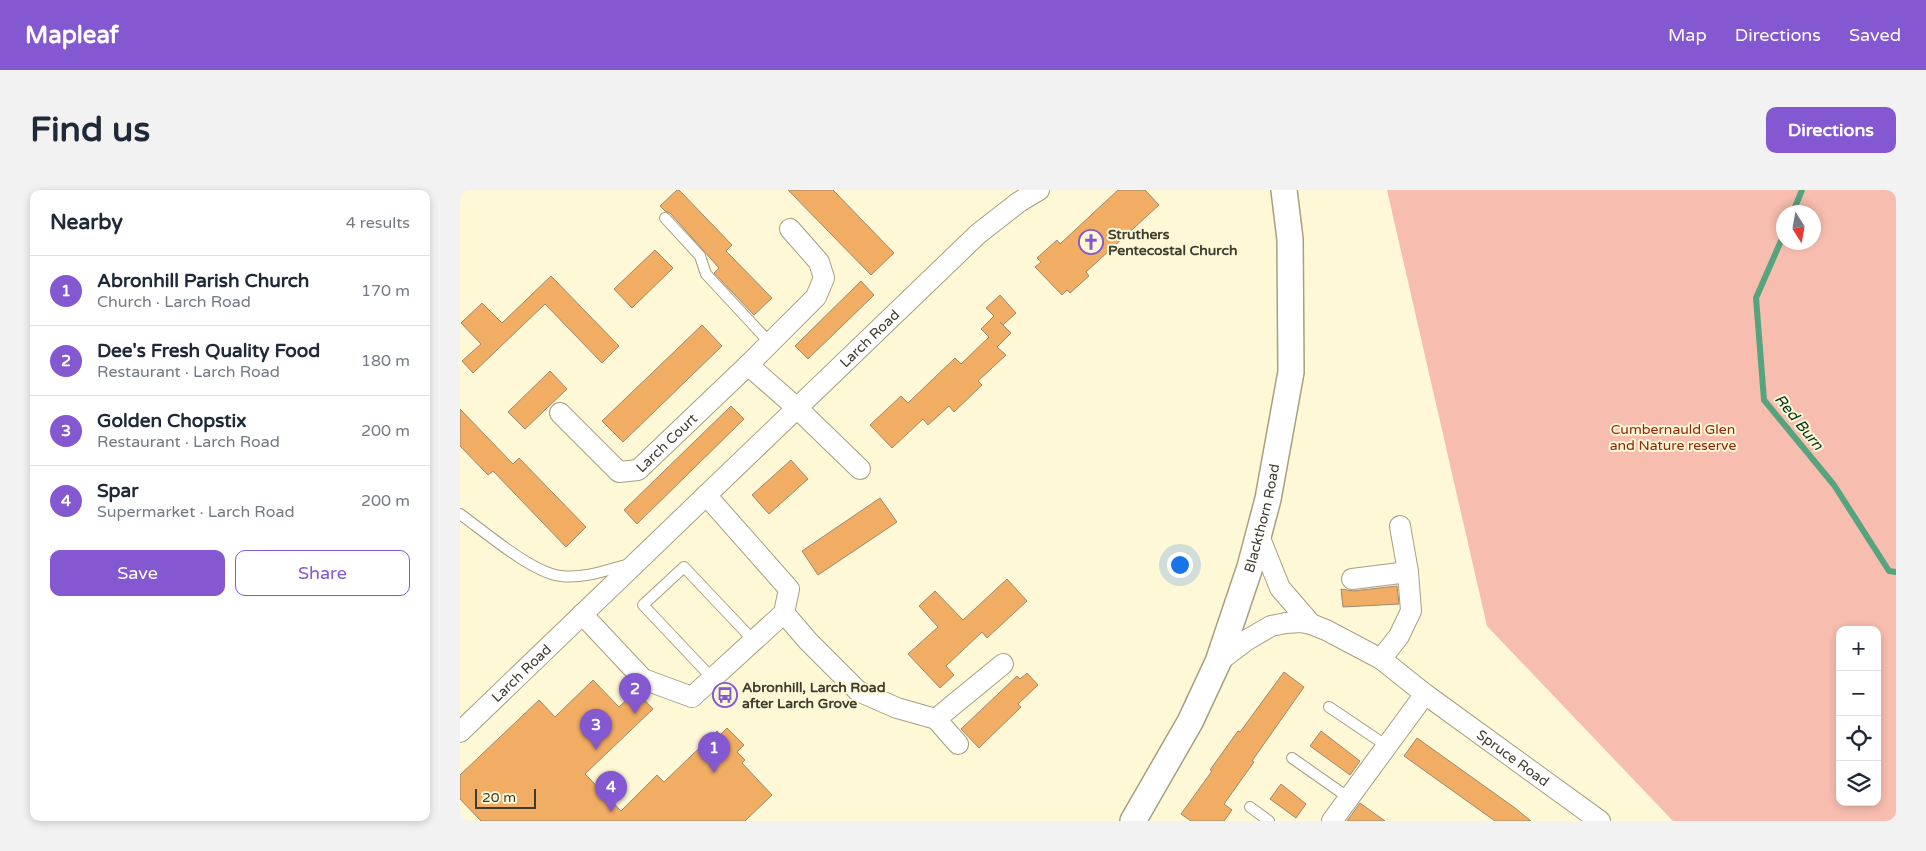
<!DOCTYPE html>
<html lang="en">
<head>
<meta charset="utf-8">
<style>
  body { margin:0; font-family:"Varela Round",sans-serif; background:#f2f2f3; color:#1f2937 }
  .controls { position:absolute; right:15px; bottom:15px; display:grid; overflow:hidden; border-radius:10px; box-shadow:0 2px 8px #0003 }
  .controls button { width:45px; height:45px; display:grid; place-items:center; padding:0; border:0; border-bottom:1px solid #e0e1e3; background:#fff; color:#1f2937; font:25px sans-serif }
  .compass { position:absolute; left:1316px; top:15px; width:45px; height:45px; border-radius:50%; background:#fff; box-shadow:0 2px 8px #0003; rotate:169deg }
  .scale { position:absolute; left:15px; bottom:12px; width:61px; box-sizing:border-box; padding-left:5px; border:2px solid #3e3c2e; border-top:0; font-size:14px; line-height:18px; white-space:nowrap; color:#3e3c2e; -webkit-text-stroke:4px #fef8d6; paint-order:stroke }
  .you { position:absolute; left:719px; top:374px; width:18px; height:18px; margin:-12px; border:4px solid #fff; border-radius:50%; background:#1a73e8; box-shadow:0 0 0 8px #1a73e833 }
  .badge { display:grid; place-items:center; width:32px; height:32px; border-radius:50%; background:#8358d1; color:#fff; font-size:16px; font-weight:700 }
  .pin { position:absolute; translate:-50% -41px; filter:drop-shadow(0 1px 2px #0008) }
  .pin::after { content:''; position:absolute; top:26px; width:18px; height:15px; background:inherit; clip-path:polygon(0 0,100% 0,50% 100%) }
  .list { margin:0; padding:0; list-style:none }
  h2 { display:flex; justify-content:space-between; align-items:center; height:65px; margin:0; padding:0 20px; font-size:21px }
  h2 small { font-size:16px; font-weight:400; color:#747a83 }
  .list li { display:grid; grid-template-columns:32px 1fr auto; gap:15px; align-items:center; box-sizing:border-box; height:70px; padding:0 20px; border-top:1px solid #e0e1e3 }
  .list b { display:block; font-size:19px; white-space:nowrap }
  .list p { margin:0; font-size:16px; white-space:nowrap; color:#747a83 }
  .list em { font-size:16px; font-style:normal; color:#747a83 }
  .actions { display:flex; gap:10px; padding:15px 20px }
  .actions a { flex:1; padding:11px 0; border:1px solid #8358d1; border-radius:10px; text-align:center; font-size:18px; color:#8358d1 }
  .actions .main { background:#8358d1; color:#fff }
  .icon { flex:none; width:28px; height:28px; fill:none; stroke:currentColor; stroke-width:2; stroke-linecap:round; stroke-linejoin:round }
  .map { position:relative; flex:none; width:1436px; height:631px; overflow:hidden; border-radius:10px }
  header { display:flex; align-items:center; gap:30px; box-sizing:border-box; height:70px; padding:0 25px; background:#8358d1; color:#fff }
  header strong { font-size:24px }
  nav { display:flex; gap:28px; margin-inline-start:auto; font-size:18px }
  .intro { display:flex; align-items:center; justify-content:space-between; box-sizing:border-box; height:120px; padding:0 30px }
  h1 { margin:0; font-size:35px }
  .button { padding:12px 22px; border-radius:10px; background:#8358d1; color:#fff; font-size:18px; font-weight:700 }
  main { display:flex; gap:30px; padding:0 30px }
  aside { flex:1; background:#fff; border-radius:10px; box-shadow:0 2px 8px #0003 }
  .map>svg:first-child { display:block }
  .green { fill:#f7bdae; fill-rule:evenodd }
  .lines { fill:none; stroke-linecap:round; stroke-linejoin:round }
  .stream { stroke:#56a380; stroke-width:6 }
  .building { fill:#f1ad63; stroke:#9f8870 }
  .service-casing { stroke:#a6a081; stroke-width:12 }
  .minor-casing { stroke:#a6a081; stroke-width:22 }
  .tertiary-casing { stroke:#a6a081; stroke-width:28 }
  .service { stroke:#fff; stroke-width:10 }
  .minor { stroke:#fff; stroke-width:20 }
  .tertiary { stroke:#fff; stroke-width:25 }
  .labels { text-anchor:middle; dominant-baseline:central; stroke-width:4; stroke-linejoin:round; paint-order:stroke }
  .poi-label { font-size:14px; font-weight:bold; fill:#3e3c2e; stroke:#fef8d6; text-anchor:start }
  .street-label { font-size:14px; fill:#3e3c2e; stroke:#fef8d6 }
  .park-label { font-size:14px; fill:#932406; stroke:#fef8d6 }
  .water-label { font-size:15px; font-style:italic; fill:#032; stroke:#fef8d6 }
</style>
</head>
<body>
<header>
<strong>Mapleaf</strong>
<nav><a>Map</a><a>Directions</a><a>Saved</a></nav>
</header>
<div class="intro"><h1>Find us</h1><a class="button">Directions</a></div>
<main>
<aside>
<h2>Nearby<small>4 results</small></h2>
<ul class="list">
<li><span class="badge">1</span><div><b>Abronhill Parish Church</b><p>Church · Larch Road</p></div><em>170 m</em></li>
<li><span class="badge">2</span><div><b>Dee's Fresh Quality Food</b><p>Restaurant · Larch Road</p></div><em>180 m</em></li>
<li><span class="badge">3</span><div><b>Golden Chopstix</b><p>Restaurant · Larch Road</p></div><em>200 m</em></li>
<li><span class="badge">4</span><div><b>Spar</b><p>Supermarket · Larch Road</p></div><em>200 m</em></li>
</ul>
<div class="actions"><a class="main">Save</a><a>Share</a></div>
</aside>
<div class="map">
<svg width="1436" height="631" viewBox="0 0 1436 631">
  <rect width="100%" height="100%" fill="#fef8d6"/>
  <path class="green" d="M927 0H1436V631H1213L1027 436ZM1324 22H1354V52H1324ZM1380 440H1417V612H1380Z"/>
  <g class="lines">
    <path class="stream" d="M1333 22 1342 0
      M1324 44 1296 108 1304 210 1374 295 1429 381 1436 382"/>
  </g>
  <path class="building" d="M217 0H219L272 55 266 61 312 108 294 125 254 83 259 78 210 23 205 21 200 16Z
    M328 0H373L434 63 411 85Z
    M658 0H685L699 15 626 82 629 86 610 103 607 100 602 105 575 77 581 72 577 68 597 50 600 54Z
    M195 60 213 78 172 118 154 99Z
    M91 86 159 156 142 173 85 114 13 183 2 171 21 154 1 133 22 113 42 133Z
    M401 91 414 105 348 169 335 156Z
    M540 105 556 123 543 135 540 132 551 143 537 157 546 165 518 191 522 195 494 222 489 216 468 235 463 229 432 258 410 235 441 206 448 213 495 168 501 174 529 147 521 139 534 126 526 118Z
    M242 135 262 156 163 252 142 231Z
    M90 181 107 199 65 239 48 222Z
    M271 216 284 229 177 334 164 320Z
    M0 219 53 274 59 268 126 337 106 357 33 281 28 285 0 256Z
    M331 270 348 289 309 324 292 305Z
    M420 308 437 332 358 385 342 361Z
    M547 389 567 411 527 448 522 442 486 476 494 485 480 498 448 464 478 437 459 416 475 401 503 430Z
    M937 396 939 414 883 417 881 399 893 401Z
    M824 482 844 497 792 571 794 572 764 614 772 620 764 631H731L721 624 752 581 750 580 778 541 780 542Z
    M567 483 578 495 558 514 561 517 519 558 501 539 557 486 560 489Z
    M133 490 159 517 176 501 193 519 125 584 161 621 197 585 204 592 257 541 260 545 267 538 284 555 277 562 285 570 282 573 312 605 285 631H21L0 609V585L79 510 95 527Z
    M861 541 900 571 890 585 850 556Z
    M957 548 1055 618 1071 631H1035L944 566Z
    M821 594 846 614 836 628 810 609Z
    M900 613 925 631H887Z"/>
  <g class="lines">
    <defs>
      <path id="service" d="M205 28 240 66 246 84 310 153
        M0 324C24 341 72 383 101 386 124 389 147 380 169 374
        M252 488 183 415 224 377 293 450
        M869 517 927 556
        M832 568 889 608
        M790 617 809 631"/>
      <g id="minor">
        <path d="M288 175 337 218 400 279"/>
        <path id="s1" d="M100 223 159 282 178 280 288 175 356 107 364 88 359 72 330 39"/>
        <path d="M799 346 820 398 851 434"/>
        <path d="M892 389 948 382"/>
        <path d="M324 423 348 451 398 501 437 518 476 529 498 554"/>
        <path d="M122 424 183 489 232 507 324 423 329 399 246 305"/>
        <path d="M921 469 939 446 951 421 948 382 940 336"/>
        <path id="s2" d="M758 472 787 450 811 436 826 433 840 432 851 434 866 440 921 469 965 504 1140 631"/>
        <path d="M476 529 543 474"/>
        <path id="s3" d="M0 542 518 44 559 12 579 0"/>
        <path d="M872 631 965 504"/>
      </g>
      <g id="tertiary">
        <path id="s4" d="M673 631 730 532 758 472 790 377 808 309 831 182 830 49 824 0"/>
      </g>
    </defs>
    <use href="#service" class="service-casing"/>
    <use href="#minor" class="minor-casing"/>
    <use href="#tertiary" class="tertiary-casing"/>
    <use href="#service" class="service"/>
    <use href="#minor" class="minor"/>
    <use href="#tertiary" class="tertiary"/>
  </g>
  <defs>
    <symbol id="church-ring" viewBox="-11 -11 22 22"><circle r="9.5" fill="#fef8d6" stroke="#8358d1" stroke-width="1.5"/><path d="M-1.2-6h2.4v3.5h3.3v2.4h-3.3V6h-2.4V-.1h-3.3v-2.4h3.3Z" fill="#8358d1"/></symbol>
    <symbol id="bus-ring" viewBox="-11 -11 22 22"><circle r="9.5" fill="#fef8d6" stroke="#8358d1" stroke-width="1.5"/><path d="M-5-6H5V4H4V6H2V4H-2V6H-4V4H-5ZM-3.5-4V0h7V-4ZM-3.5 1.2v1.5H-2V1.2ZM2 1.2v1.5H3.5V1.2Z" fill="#8358d1"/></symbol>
  </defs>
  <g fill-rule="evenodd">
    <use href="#church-ring" x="617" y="38" width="28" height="28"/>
    <use href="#bus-ring" x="251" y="491" width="28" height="28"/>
  </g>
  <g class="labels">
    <g class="poi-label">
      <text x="648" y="44">Struthers<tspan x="648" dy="16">Pentecostal Church</tspan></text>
      <text x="282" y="497">Abronhill, Larch Road<tspan x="282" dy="16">after Larch Grove</tspan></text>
    </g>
    <g class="street-label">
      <text stroke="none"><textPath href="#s3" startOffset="568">Larch Road</textPath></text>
      <text stroke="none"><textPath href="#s1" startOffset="142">Larch Court</textPath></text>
      <text stroke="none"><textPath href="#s4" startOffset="331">Blackthorn Road</textPath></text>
      <text stroke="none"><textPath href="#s3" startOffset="85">Larch Road</textPath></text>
      <text stroke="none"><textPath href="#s2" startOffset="348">Spruce Road</textPath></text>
    </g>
    <g class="park-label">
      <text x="1213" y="239">Cumbernauld Glen<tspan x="1213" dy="16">and Nature reserve</tspan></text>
    </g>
    <g class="water-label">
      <text transform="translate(1339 232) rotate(51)">Red Burn</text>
    </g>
  </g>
</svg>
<div class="controls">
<button>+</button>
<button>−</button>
<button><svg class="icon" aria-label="locate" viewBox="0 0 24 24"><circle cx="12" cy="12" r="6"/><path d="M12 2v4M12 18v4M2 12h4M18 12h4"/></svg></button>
<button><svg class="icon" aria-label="layers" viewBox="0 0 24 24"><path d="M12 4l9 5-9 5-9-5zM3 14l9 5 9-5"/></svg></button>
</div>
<svg class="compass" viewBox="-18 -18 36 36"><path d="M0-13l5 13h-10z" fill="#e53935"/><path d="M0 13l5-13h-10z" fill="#747a83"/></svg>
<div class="scale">20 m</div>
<div class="you"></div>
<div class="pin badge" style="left:254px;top:583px">1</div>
<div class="pin badge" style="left:175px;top:524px">2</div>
<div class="pin badge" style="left:136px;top:560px">3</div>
<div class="pin badge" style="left:151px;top:622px">4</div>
</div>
</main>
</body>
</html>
